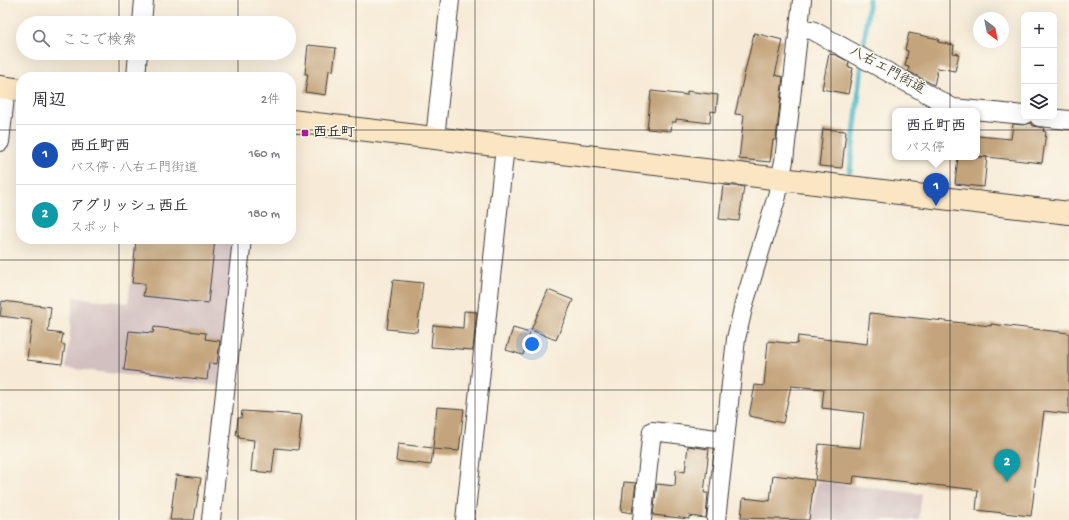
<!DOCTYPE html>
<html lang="ja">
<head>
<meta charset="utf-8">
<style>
  body { margin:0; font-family:"Gochi Hand","Klee One",sans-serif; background:#f2f2f3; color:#2b2b33 }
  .controls { position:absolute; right:12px; top:12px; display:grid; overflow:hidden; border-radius:8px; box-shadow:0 4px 16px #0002 }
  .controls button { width:36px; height:36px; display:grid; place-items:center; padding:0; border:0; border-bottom:1px solid #e1e1e2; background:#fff; color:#2b2b33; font:20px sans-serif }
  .compass { position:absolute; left:973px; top:12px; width:36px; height:36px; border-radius:50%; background:#fff; box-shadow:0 4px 16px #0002; rotate:148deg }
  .you { position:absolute; left:532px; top:344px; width:14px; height:14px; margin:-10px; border:3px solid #fff; border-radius:50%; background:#1a73e8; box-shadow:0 0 0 6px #1a73e833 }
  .badge { display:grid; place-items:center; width:26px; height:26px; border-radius:50%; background:#b5179e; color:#fff; font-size:13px; font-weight:700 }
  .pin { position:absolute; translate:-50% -33px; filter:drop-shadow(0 1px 2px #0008) }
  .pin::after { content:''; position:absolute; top:21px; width:14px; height:12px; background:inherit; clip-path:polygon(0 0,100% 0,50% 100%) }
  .popup { position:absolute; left:892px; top:108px; width:88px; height:52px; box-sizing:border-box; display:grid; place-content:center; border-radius:8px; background:#fff; filter:drop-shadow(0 1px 3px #0005); font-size:13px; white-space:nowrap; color:#7c7c81 }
  .popup b { font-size:15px; color:#2b2b33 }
  .popup::after { content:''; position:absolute; left:50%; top:100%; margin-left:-8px; border:8px solid transparent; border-top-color:#fff }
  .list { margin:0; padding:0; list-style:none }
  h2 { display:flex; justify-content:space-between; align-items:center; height:52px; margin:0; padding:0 16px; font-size:17px }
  h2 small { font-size:13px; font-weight:400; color:#7c7c81 }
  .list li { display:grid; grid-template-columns:26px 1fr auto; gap:12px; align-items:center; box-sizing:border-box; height:60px; padding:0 16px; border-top:1px solid #e1e1e2 }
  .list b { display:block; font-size:15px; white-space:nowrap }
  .list p { margin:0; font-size:13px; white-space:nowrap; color:#7c7c81 }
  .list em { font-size:13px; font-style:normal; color:#7c7c81 }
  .icon { flex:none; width:22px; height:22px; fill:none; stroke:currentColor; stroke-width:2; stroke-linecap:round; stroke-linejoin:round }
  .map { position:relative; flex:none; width:1069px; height:520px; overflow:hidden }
  .search { position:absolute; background:#fff; box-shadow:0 4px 16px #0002; left:16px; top:16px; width:280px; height:44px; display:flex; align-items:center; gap:10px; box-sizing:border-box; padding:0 14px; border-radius:22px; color:#7c7c81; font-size:15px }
  .panel { position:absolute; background:#fff; box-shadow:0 4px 16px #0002; left:16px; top:72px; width:280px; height:172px; border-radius:16px }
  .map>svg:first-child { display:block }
  .industrial { fill:#d2bfc0 }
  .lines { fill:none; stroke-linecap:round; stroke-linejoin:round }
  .stream { stroke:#4db8ca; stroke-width:5.5 }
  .building { fill:#c4a47b }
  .street-casing { stroke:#3d3b38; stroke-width:20 }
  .secondary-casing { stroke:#3d3b38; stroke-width:24 }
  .street { stroke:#fff; stroke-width:18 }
  .secondary { stroke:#fbe6c4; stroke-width:22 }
  .grid { fill:none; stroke:#1c1c1c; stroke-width:1; stroke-opacity:0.55 }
  .poi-dot { fill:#b5179e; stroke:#fbf7ec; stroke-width:1.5 }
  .labels { text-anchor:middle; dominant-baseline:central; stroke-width:3; stroke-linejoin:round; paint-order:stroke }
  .street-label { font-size:14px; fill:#1c1c1c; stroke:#fbf7ec }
  .poi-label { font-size:14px; font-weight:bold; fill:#1c1c1c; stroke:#fbf7ec; text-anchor:start }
</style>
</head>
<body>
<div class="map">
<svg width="1069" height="520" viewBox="0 0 1069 520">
  <rect width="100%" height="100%" fill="#fbf7ec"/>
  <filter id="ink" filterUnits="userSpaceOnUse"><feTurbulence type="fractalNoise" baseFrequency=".025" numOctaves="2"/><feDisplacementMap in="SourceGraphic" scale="8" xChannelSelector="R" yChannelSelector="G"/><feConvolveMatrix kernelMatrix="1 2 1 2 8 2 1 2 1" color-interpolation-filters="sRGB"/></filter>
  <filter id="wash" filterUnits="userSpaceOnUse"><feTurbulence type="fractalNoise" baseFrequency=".012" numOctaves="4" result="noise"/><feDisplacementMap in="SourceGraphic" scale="16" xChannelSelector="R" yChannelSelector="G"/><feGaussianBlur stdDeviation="0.9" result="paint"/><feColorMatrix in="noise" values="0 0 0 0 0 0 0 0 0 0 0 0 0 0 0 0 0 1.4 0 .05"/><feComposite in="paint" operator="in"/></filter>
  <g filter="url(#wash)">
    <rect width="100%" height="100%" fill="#f7ebd7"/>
    <path class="industrial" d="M136 239H235L219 386 66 368 74 297 128 303Z
      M817 481 922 494 919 520H812Z"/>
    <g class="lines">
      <path class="stream" d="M863 52 869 0
        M850 171 862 64"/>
    </g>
    <g id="blocks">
      <path class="building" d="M754 33 783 40 775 75 783 77 776 140H773L770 162 739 159 744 115 735 114Z
        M909 33 939 39 938 42 954 45 953 53 959 54 955 71 938 68 934 85 908 71 909 67 905 66 908 51 905 50Z
        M308 45 336 48 333 71 329 70 326 95 305 92 308 74H305Z
        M829 54 836 55 849 62 848 67 853 68 848 94 822 89Z
        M651 91 687 95V91L718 95 716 112 711 111 710 123 676 119V122H672L671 131 647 129Z
        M1031 123 1033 126 1044 128 1043 131 1046 132 1042 163 987 157 984 187 955 184 958 157H987L977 156V136L1011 139 1013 124 1023 125Z
        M823 129 846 131 842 168 819 166Z
        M723 185 744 187 739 221 719 219Z
        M136 239H215L208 303 143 296 145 284 132 283Z
        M393 280 423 283 417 332 387 329Z
        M548 290 573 300 556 340 531 330Z
        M2 301 51 307 48 332 63 334 61 344 65 345 62 364 27 360 32 320 0 316Z
        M464 311 477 312 473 350 431 347 433 325 463 328Z
        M870 313 991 326V324L1069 333V414L1044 411 1031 516 976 510 978 490 854 476 853 484 815 480 819 444 860 448 864 413 822 408 824 389 791 386 783 423 749 416 755 385 764 386 768 341 797 344 798 336 867 344Z
        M154 327 206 333 205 339 220 341 217 364 209 363 207 380 124 370 129 331 153 333Z
        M513 328 530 333 523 355 506 350Z
        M437 407 464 409 459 451 433 449 431 465 396 461 398 444 433 448Z
        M242 411 302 415 298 450 275 448 272 473 251 471 254 440 239 438V435H236L238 418H241Z
        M688 446 709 449 704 493H708L706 518 689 516V519L653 515 657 484 675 486 676 470 685 472Z
        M176 475 201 478 194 520H170Z
        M773 475 814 480 809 520 741 518 743 498 770 501Z
        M624 482 636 483 632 513 621 511Z"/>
    </g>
  </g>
  <g filter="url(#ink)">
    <use href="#blocks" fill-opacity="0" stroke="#3d3b38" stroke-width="1"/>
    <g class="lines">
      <defs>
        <path id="street" d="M142 23 144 0
          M799 29 812 30 953 108 1024 115
          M136 77 138 53
          M1039 117 1069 120
          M435 138 450 0
          M0 142 6 88
          M211 520 242 239
          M465 520 505 146
          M642 520 652 431 725 440
          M716 520 736 339 744 304 777 196 784 161 802 0"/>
        <path id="secondary" d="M0 87 21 90
          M291 121 1069 213"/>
      </defs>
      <use href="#street" class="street-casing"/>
      <use href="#secondary" class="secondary-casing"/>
      <use href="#street" class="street"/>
      <use href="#secondary" class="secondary"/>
    </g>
  </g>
  <path class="grid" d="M119 0V23M238 0V23M356 0V520M475 0V520M594 0V520M713 0V520M831 0V520M950 0V520M119 53V77M238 53V77M0 130H21M291 130H1069M119 239V520M238 239V520M0 260H1069M0 390H1069"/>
  <rect class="poi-dot" x="301" y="129" width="8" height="8" rx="2"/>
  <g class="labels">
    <g class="street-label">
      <text transform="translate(887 71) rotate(29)">八右エ門街道</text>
    </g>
    <g class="poi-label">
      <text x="313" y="133">西丘町</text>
    </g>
  </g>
</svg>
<div class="controls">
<button>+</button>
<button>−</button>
<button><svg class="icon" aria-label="layers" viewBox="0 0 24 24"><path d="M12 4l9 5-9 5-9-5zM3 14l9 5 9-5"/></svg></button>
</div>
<svg class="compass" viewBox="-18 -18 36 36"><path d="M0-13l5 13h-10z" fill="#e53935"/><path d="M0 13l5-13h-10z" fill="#7c7c81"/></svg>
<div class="you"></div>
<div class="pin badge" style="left:936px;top:206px;background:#1a4fb4">1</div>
<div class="popup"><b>西丘町西</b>バス停</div>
<div class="pin badge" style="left:1007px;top:482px;background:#0f9aa8">2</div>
<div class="search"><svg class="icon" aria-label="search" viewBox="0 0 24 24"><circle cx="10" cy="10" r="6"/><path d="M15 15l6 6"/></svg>ここで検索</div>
<section class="panel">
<h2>周辺<small>2件</small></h2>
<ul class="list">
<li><span class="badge" style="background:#1a4fb4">1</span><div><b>西丘町西</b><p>バス停 · 八右エ門街道</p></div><em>160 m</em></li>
<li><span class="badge" style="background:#0f9aa8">2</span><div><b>アグリッシュ西丘</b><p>スポット</p></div><em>180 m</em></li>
</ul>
</section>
</div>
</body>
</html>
